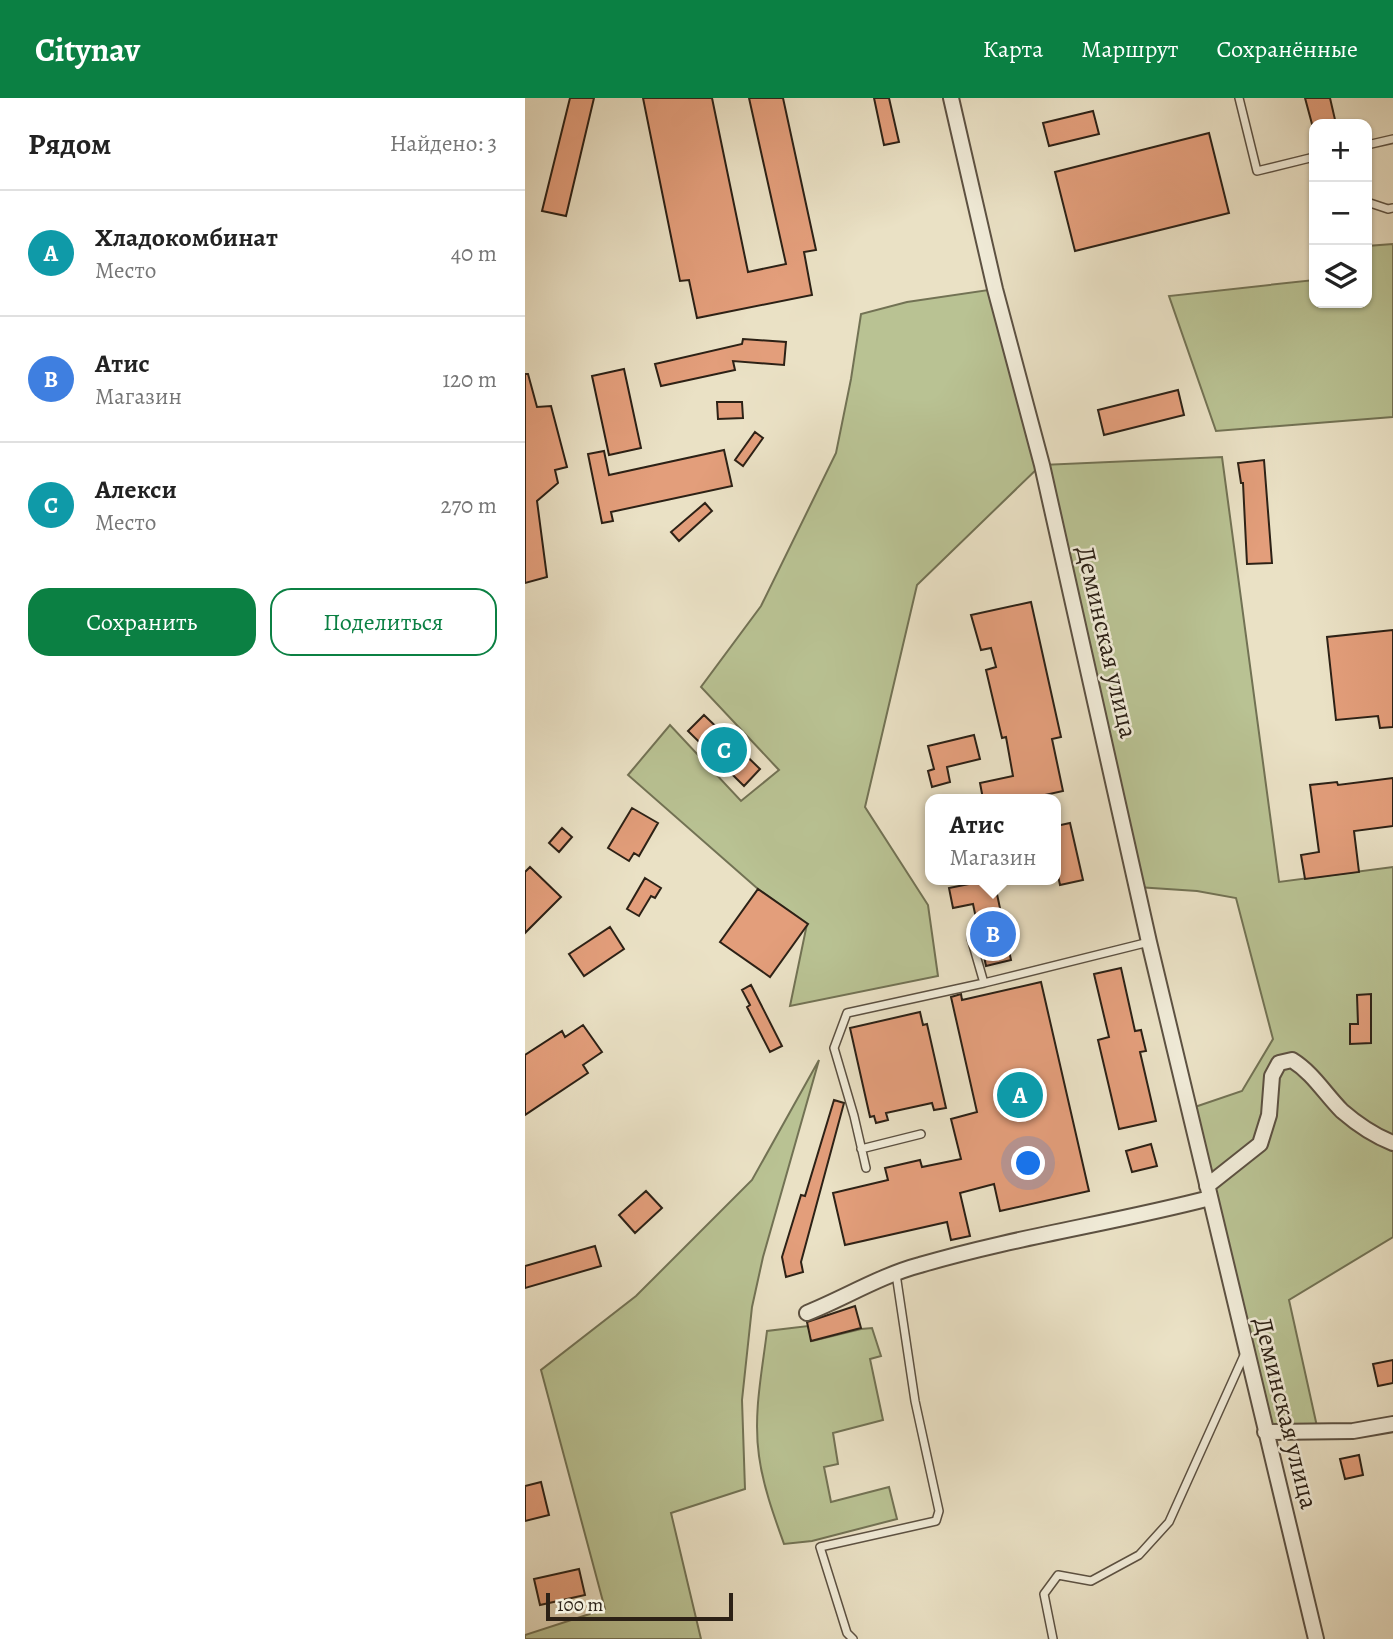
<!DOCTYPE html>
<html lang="ru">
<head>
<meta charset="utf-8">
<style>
  body { margin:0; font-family:Alegreya,serif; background:#f2f2f2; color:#222 }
  .controls { position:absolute; right:21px; top:21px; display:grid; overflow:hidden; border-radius:14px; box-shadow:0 2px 5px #0004 }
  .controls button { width:63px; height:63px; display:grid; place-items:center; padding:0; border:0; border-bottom:2px solid #e0e0e0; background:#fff; color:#222; font:35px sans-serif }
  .scale { position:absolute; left:21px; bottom:18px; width:187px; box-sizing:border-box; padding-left:7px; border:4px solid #2c2116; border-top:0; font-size:19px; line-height:24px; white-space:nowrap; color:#2c2116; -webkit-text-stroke:5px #f1ecd9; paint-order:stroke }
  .you { position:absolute; left:504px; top:1066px; width:24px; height:24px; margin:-18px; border:5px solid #fff; border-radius:50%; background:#1a73e8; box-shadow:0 0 0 10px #1a73e833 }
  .badge { display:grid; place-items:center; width:46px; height:46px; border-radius:50%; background:#0b8043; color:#fff; font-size:23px; font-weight:700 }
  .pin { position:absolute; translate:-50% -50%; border:4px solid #fff; box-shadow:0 2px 7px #0006 }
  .popup { position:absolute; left:400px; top:696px; width:136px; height:91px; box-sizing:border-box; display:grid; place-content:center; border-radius:14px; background:#fff; filter:drop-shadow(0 2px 5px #0005); font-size:23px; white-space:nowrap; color:#767676 }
  .popup b { font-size:26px; color:#222 }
  .popup::after { content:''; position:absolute; left:50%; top:100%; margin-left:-14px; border:14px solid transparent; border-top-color:#fff }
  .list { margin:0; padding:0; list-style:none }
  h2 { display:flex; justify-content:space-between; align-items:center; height:91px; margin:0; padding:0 28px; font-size:30px }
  h2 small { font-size:23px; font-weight:400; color:#767676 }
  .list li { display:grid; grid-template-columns:46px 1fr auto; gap:21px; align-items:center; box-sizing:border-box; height:126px; padding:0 28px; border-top:2px solid #e0e0e0 }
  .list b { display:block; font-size:26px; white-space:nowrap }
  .list p { margin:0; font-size:23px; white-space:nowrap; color:#767676 }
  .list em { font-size:23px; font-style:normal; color:#767676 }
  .actions { display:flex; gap:14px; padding:21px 28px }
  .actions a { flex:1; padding:16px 0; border:2px solid #0b8043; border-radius:21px; text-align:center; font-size:24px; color:#0b8043 }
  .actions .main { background:#0b8043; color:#fff }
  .icon { flex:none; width:38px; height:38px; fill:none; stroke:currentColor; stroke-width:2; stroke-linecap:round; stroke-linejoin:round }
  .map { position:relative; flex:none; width:868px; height:1541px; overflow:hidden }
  header { display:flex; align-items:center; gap:42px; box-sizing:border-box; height:98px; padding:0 35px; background:#0b8043; color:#fff }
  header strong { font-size:33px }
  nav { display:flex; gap:38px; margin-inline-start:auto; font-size:24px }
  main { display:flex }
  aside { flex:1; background:#fff }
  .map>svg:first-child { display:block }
  .green { fill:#b9c293; stroke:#727254; stroke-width:2 }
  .building { fill:#e39e7b; stroke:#2c2116; stroke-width:2 }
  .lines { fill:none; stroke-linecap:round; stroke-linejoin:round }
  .service-casing { stroke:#5c5142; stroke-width:10 }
  .minor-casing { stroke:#5c5142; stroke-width:18 }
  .service { stroke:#f1ecd9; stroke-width:7 }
  .minor { stroke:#f1ecd9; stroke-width:14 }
  .labels { text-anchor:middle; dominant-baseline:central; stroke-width:5; stroke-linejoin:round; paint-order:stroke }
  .street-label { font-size:26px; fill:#2c2116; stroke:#f1ecd9 }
</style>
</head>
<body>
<header>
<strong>Citynav</strong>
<nav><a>Карта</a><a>Маршрут</a><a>Сохранённые</a></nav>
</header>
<main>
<aside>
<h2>Рядом<small>Найдено: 3</small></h2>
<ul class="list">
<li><span class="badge" style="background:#0f9aa8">A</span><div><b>Хладокомбинат</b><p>Место</p></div><em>40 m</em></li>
<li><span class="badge" style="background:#3f7fe0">B</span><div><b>Атис</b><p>Магазин</p></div><em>120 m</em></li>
<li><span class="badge" style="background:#0f9aa8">C</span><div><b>Алекси</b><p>Место</p></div><em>270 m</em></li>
</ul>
<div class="actions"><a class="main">Сохранить</a><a>Поделиться</a></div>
</aside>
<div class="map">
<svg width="868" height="1541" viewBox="0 0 868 1541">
  <rect width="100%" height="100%" fill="#eae1c5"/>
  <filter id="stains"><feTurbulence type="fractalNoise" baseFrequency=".00286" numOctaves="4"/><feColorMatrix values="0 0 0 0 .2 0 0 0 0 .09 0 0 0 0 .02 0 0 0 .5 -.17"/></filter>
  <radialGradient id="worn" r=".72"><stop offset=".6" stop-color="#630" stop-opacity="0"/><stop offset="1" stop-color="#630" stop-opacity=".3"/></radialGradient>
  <path class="green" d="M868 146V319L691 333 644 198 789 182V205H842V148Z
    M470 191 517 367 697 359 754 784 868 769V1139L764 1202 793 1333 740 1334 664 1011 717 993 748 941 711 800 672 793 612 789 516 367 392 487 340 709 403 807 413 878 265 908 282 826 233 791 103 677 145 627 216 703 254 672 176 589 236 508 311 355 326 281 336 216 382 204Z
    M294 962 238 1159 227 1209 217 1302 220 1391 146 1415 176 1541H0V1537L80 1511 16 1272 111 1198 227 1082Z
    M283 1228 287 1243 336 1231 347 1230 356 1258 345 1261 358 1322 308 1335 313 1366 299 1369 306 1404 364 1389 372 1421 287 1443 259 1446C249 1418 238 1388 234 1358 228 1316 237 1274 242 1233Z"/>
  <path class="building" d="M45 0H69L41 118 17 113Z
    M118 0H187L223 174 261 166 224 0H258L291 152 279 154 287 197 172 220 164 182 155 183Z
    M349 0H364L374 44 359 47Z
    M780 0H805L811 26H787Z
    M568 13 574 36 524 48 518 25Z
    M684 35 704 115 550 153 530 74Z
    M218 241 261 244 259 267 208 263 210 272 136 288 130 266 217 246Z
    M99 271 116 350 84 357 67 278Z
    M0 276H3L12 309 26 308 42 369 30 372 33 385 12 403 22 479 0 485Z
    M653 292 659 317 579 337 573 312Z
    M192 304H217L218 320 193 321Z
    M230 334 238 340 218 368 210 362Z
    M199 352 207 388 86 414 88 423 77 425 63 356 79 353 84 377Z
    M739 362 747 465 722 466 718 385H716L713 365Z
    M180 405 187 413 154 443 146 434Z
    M506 504 536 639 527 641 538 693 502 701H458L455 685 488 678 481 639 477 640 461 572 471 569 466 550 456 552 446 517Z
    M868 532V629L855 630 853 618 811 622 802 539Z
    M179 617 235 671 219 688 163 633Z
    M449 637 455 661 422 669 425 684 407 689 403 673 409 671 403 648Z
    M868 680V728L829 733 834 774 780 781 776 757 794 754 785 687 812 684 813 687Z
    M107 710 133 725 114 758 109 755 104 763 83 750Z
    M545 725 558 782 535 787 531 768V728Z
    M37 730 47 739 34 754 24 745Z
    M5 769 36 799 0 835V774Z
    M120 780 136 790 130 800 126 798 114 818 102 811Z
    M464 782H469L486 862 461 868 448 806 428 810 424 790Z
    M233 791 283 826 245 879 195 844Z
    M85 829 99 851 59 878 44 856Z
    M596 870 610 933 616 932 621 953 615 954 631 1023 594 1031 573 942 584 939 569 876Z
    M516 884 564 1093 475 1113 469 1086 435 1095 445 1138 426 1142 422 1124 320 1147 308 1095 363 1082 360 1070 395 1062 397 1069 436 1061 426 1021 452 1014 426 899 436 896 437 902Z
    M226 887 257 948 245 954 222 909 225 907 217 892Z
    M846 896V945L825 946V926H833L832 897Z
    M395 914 398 927 402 926 421 1010 409 1012 407 1005 361 1015 363 1022 351 1025 349 1018 345 1019 325 930Z
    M58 927 77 954 58 967 63 975 0 1017V957L37 933 40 939Z
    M309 1002 319 1005 276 1164 278 1174 261 1179 257 1159 276 1097 280 1098Z
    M626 1046 632 1068 607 1074 601 1053Z
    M121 1093 137 1110 110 1135 94 1117Z
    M70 1148 76 1168 0 1190V1168Z
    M330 1208 336 1230 286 1243 282 1224Z
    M868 1262V1285L853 1288 848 1266Z
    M834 1357 838 1377 820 1381 815 1361Z
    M16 1384 24 1417 0 1423V1388Z
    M54 1471 60 1497 15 1507 9 1481Z"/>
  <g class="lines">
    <defs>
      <path id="service" d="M714 0 732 73 789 59
        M842 47 868 41
        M842 104 863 111 868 110
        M446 840 459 885 624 844
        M336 1051 396 1036
        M341 1070 329 1018 309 950 322 915 459 885
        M328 1541 322 1535 295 1449 411 1423 414 1413 390 1303 371 1176
        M528 1541 519 1496 533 1477 566 1483 614 1457 644 1424 721 1253"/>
      <path id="minor" d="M426 0 470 191 517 367 624 844 791 1541
        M682 1088 735 1046 744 1017 747 978 754 965 767 962C788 975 800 996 817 1013 832 1026 850 1038 868 1045
        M282 1215C319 1200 357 1177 395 1167 490 1139 589 1125 685 1100
        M740 1334 828 1333 868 1326"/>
    </defs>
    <use href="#service" class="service-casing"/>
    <use href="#minor" class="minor-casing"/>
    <use href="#service" class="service"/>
    <use href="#minor" class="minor"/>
  </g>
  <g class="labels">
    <g class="street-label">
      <text transform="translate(582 544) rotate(77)">Деминская улица</text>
      <text transform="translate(761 1315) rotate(76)">Деминская улица</text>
    </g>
  </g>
  <rect width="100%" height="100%" filter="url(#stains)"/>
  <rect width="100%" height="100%" fill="url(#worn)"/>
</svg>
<div class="controls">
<button>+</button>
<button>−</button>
<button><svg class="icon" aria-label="layers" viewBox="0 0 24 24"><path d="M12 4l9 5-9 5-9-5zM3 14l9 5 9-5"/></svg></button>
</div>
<div class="scale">100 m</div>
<div class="you"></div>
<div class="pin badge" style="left:495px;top:997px;background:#0f9aa8">A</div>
<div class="pin badge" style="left:468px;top:836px;background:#3f7fe0">B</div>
<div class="popup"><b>Атис</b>Магазин</div>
<div class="pin badge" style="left:199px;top:652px;background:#0f9aa8">C</div>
</div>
</main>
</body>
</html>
